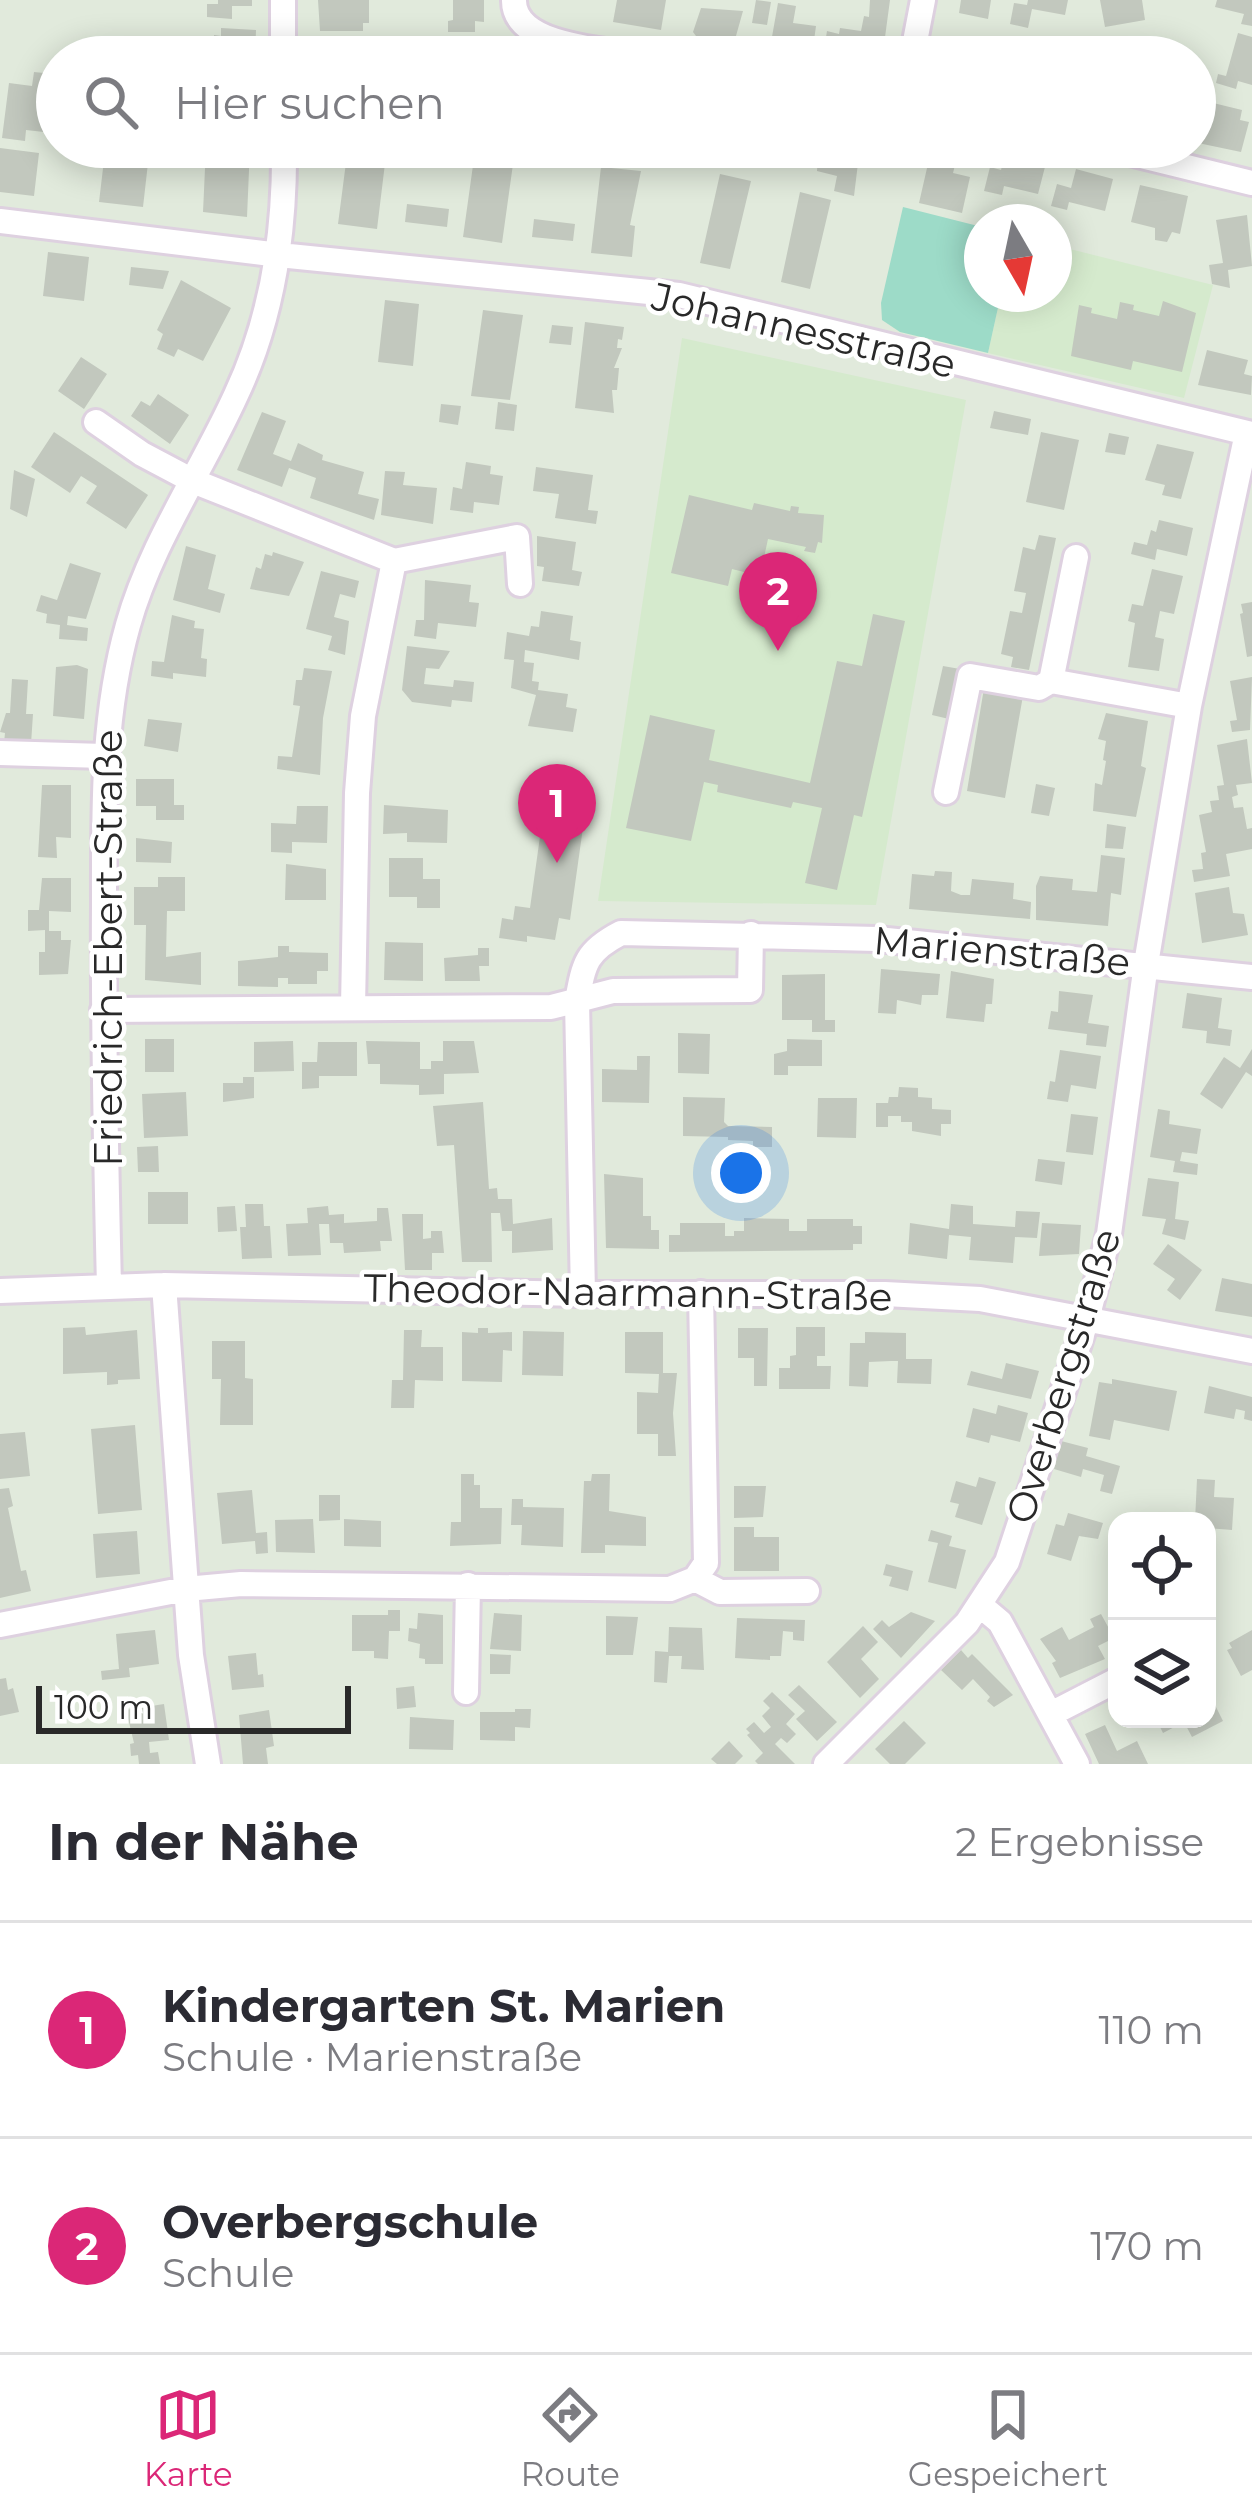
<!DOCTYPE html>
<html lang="de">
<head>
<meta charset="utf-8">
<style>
  body { margin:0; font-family:Montserrat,sans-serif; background:#f2f2f3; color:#2b2b33 }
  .controls { position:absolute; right:36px; bottom:36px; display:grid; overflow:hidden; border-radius:24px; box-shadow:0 6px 30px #0003 }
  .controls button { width:108px; height:108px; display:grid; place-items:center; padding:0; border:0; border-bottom:3px solid #e1e1e2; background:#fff; color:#2b2b33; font:60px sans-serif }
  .compass { position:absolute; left:964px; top:204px; width:108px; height:108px; border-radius:50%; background:#fff; box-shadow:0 6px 30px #0003; rotate:171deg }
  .scale { position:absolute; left:36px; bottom:30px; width:315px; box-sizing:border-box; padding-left:12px; border:6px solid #292929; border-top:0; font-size:33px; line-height:42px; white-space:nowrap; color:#292929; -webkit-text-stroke:9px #fff; paint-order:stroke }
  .you { position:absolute; left:741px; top:1173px; width:42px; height:42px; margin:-30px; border:9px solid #fff; border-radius:50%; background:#1a73e8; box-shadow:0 0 0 18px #1a73e833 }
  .badge { display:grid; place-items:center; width:78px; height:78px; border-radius:50%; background:#db2777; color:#fff; font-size:39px; font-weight:700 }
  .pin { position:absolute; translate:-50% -99px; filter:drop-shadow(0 3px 6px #0008) }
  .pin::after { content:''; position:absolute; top:63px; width:42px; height:36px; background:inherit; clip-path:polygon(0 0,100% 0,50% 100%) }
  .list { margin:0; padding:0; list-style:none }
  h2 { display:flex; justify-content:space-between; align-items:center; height:156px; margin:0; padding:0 48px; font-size:51px }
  h2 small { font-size:39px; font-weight:400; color:#7c7c81 }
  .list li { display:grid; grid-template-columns:78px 1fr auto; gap:36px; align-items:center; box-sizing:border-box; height:216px; padding:0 48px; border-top:3px solid #e1e1e2 }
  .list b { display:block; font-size:45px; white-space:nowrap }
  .list p { margin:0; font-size:39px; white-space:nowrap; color:#7c7c81 }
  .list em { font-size:39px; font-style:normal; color:#7c7c81 }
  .icon { flex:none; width:66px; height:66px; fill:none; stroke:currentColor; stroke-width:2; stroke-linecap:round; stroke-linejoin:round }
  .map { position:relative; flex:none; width:1252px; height:1764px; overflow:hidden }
  .search { position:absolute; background:#fff; box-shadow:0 6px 30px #0003; left:36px; right:36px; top:36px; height:132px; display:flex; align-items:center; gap:30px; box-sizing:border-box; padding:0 42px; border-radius:66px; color:#7c7c81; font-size:45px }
  .sheet { height:588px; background:#fff }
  nav { display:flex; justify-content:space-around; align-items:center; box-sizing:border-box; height:168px; border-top:3px solid #e1e1e2; background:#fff; font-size:33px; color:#7c7c81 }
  nav a { display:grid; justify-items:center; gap:6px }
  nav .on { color:#db2777 }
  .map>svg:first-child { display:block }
  .education { fill:#d5eacd }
  .green { fill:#9ddbc8 }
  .building { fill:#c2c8be }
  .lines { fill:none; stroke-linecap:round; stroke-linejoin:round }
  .minor-casing { stroke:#ded1e0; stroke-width:30 }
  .minor { stroke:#fff; stroke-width:24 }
  .labels { text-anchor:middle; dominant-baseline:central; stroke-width:9; stroke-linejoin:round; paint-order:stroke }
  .street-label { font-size:39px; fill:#292929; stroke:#fff }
</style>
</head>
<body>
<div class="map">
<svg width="1252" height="1764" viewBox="0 0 1252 1764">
  <rect width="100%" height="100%" fill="#e1eadc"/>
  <path class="education" d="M1054 245 1213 285 1184 398 988 353 1001 294H1054Z
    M682 338 966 400 876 905 598 901Z"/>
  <path class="green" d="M903 207 982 227V294H1001L988 353 900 332 882 320 881 303Z"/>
  <path class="building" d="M218 0H252V6H232V19L207 17V4H218Z
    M318 0H369V23H363V31H320Z
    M453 0H484V22L475 21V32H448V21L453 20Z
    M617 0H666L661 30 613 22Z
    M756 0 771 2 767 25 752 23Z
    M870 0H890L883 52 879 51 878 57 823 56 827 31 839 34 840 28 861 31 864 16 869 17Z
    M961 0H991L988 19 959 13Z
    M1028 0H1068L1065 15 1032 9 1028 28 1010 24 1014 3 1027 5Z
    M1100 0H1142L1145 20 1105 27Z
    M1217 0H1252V26L1241 24 1244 14 1215 7Z
    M778 3 796 6 793 23 816 26 812 55 770 48Z
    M701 8 743 11 734 43 696 36 693 32Z
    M221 28 256 30 255 57H220V52L213 51 214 35 221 36Z
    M1238 33 1252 37V85L1238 81 1236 89 1216 83 1218 74 1226 76Z
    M318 43 362 44V57H318Z
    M34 72 54 74 44 132 26 130 25 141 2 138 9 83 32 86Z
    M1209 102 1242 110 1240 120 1249 122 1241 152 1198 143 1204 121 1195 118V109L1207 111Z
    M101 147H146L144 163H148L143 207 99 202 104 160 100 159Z
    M206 147H250L247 217 203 212Z
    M348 147H387L377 229 338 224Z
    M822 147H866L864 156 859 155 854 196 834 191 837 176 817 171 818 154Z
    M0 148 39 153 34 196 0 192Z
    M475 151 514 157 502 243 463 237Z
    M1005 154 1046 163 1038 194 1004 186 1002 195 984 191 990 167 1001 170Z
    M930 155 956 161 953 173 970 177 962 213 919 203Z
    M601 167 641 171 630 225 635 226 632 257 591 253Z
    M1076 169 1113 179 1105 211 1069 202 1067 210 1051 206 1057 184 1071 188Z
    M720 174 751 181 730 269 700 263Z
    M1140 185 1188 196 1180 234 1172 232 1167 242 1155 240V228L1131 222Z
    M800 192 831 200 810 289 781 282Z
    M407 204 449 209 447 227 405 222Z
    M1247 215 1252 266 1228 270 1230 288 1212 284 1209 265 1223 263 1216 220Z
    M534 219 575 224 573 241 532 237Z
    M48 252 89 257 84 301 43 296Z
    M131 267 169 271 163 289 129 285Z
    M181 280 231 308 203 361 178 349 174 357 157 349 163 334 157 330Z
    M385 300 419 304 413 366 378 362Z
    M1163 301 1196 313 1182 372 1133 361 1131 370 1071 356 1079 305 1092 308 1091 313 1117 319 1120 302 1134 305 1133 310 1159 316Z
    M483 310 523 315 510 400 471 396Z
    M585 322 624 327 622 340 618 339 617 348H622L614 368H619L617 390H612L614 413 575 408Z
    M552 325 573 327 571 345 549 343Z
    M1207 350 1248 360 1244 374 1252 376 1251 395 1198 385Z
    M81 357 107 374 84 409 58 391Z
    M158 394 189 415 170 444 131 416 141 401 150 406Z
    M498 402 517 405 514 431 495 429Z
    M441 404 461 406 458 425 439 422Z
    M994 411 1031 419 1028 435 990 428Z
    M262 412 286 421 273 454 291 461 298 443 323 455 322 460 364 472 358 494 379 499 374 520 310 498 316 478 289 468 282 487 237 470Z
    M54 432 148 495 126 529 86 503 97 486 81 476 70 493 31 467Z
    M1041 432 1079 440 1064 510 1026 502Z
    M1109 433 1129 437 1125 455 1105 452Z
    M1157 444 1194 452 1181 499 1162 495 1165 485 1145 480Z
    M466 462 491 466 490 474 503 476 499 505 474 502 473 513 450 510 453 487 462 489Z
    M536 467 593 475 588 510 598 511 596 524 555 518 559 494 533 491Z
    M14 470 35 479 27 517 10 509Z
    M385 471 405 472 403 485 437 488 433 524 381 515Z
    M689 495 752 510 754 503 790 511 791 506 799 507 798 513 824 515 822 543 818 542 815 553 804 551 806 547 768 539 760 576 732 569 728 586 671 573Z
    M1159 520 1193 528 1187 556 1157 549 1155 560 1131 554 1134 542 1147 545 1151 530 1156 532Z
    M1039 535 1056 538 1029 670 1011 667 1013 657 1001 654 1010 611 1022 613 1026 593 1014 591 1023 547 1035 550Z
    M537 536 576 542 572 570 582 572 579 586 542 581 544 567 537 566Z
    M186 546 216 555 208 589 225 594 220 613 173 600Z
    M273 552 304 562 289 596 250 589 256 567 261 569 265 554 272 556Z
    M70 563 101 573 86 619 68 616 67 625 88 628 87 641 59 639 60 625 46 623 47 614 36 611 41 595 57 600Z
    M1152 569 1183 576 1174 614 1160 611 1155 637 1164 639 1159 671 1128 667 1135 623 1128 621 1132 604 1143 606Z
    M321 571 359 581 355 598 340 594 334 617 349 621 345 655 328 650 332 636 306 629Z
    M425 580 471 585 469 602 479 603 476 627 438 623 436 639 414 636 416 620H424Z
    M1252 602V656L1247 657 1240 614 1243 613 1241 604Z
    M541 611 573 616 570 640 581 642 579 660 525 650 524 662 534 663 532 681 539 682 538 690 568 694 566 707 577 709 573 732 528 726 536 695 511 688 514 660 504 659 507 632 529 636 531 626 539 627Z
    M873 614 905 621 862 817 854 815 837 890 805 883 822 808 793 802 791 808 717 792 718 785 704 782 691 841 626 828 650 715 715 730 709 760 810 783 837 661 862 666Z
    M172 615 195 621 194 628 204 629 201 658 207 659 206 677 173 673V679L151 676 152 661 164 662Z
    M407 646 450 651 439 669 426 668 424 684 453 687 454 680 474 682 472 702 452 700 451 707 412 702 402 690Z
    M77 665 88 669 84 719 53 716 56 667Z
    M943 666 960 669 949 719 932 715Z
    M304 668 332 671 323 718 320 775 277 769 278 756 292 757 300 706 293 705 296 680H302Z
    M1252 677 1250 730 1232 732 1230 721 1237 720 1230 681Z
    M12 679 28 680 26 714H33L31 744 4 743 5 733 0 732 6 713H10Z
    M985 682 1024 690 1005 798 967 791Z
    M1106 713 1148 721 1141 766 1146 768 1136 817 1093 811 1095 783 1102 785 1106 761 1103 760 1106 741 1098 739Z
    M148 719 182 723 178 752 144 746Z
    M1247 739 1252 783 1236 785 1238 795 1232 797 1234 808 1243 807 1247 829 1252 828V849L1226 854 1230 876 1194 882 1192 870 1203 869 1201 853 1206 852 1199 815 1212 812 1210 801 1219 800 1217 786 1224 785 1217 745Z
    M539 778 589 785 570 920 559 918 555 940 527 936V942L499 938 502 918 513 920 515 906 530 908 544 808 535 806Z
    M136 779H174V805H184V820H156V806H136Z
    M1036 784 1055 788 1049 816 1031 813Z
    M42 785H71V838L56 837 57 858 38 857Z
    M384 805 448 810 447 843 407 842V833L383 834Z
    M297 806H328L327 843 292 842V853L271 852V823L296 824Z
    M1107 824 1126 827 1123 849 1105 848Z
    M136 838 172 842 171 863 136 862Z
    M1101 855 1125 858 1121 895 1111 893 1108 926 1036 920V886L1040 876 1073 879 1072 890 1097 892Z
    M389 858H423V879H440V908H417V897H389Z
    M286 864 326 869V900H285Z
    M935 871 952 872 951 891 961 895H970L972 879 1014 883 1013 899 1031 902 1030 919 909 909 912 874 934 876Z
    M158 877H185V911H167L166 957 201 952V985L145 980 146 925H134V887H158Z
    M42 878H71V912L49 911V931H61V940H71L68 974 39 975V952H45V930L28 931V910H39Z
    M1229 887 1233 913 1244 914 1248 935 1202 943 1195 893Z
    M385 942 423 943V981L384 980Z
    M278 946H289V952L328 953V971H317V984H288V978H278V987L238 986V961L278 957Z
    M478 948H489V966H479L480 981H445L444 958 478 955Z
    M881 969 940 974 938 995H922L921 1005 897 1000 896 1014 878 1013Z
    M951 971 994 979 992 1004H986L984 1022 946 1018Z
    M825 974V1020H835V1032H812V1020H782V975Z
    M1059 991 1093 995 1088 1023 1109 1026 1106 1047 1086 1045 1087 1034 1048 1029 1051 1011 1058 1012Z
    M1187 993 1222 998 1218 1028 1232 1030 1230 1046 1206 1043 1207 1031 1182 1028Z
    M678 1033 710 1034 709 1074 678 1073Z
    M145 1039H174V1072H145Z
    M787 1039 822 1040V1066H788V1075H774V1054L787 1051Z
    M293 1041 294 1071 254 1072V1042Z
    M366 1041 420 1042V1069H431V1061H443V1041H474L479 1073 444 1074V1094L419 1095V1085L380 1084V1064H368Z
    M318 1042H357V1076H319V1088L302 1089V1062H317Z
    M1252 1049V1076L1246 1072 1222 1109 1200 1094 1224 1057 1240 1068Z
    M1060 1050 1101 1056 1096 1089 1071 1085 1068 1102 1047 1099 1050 1081 1055 1082Z
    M637 1056H650L649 1103 602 1102V1069L637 1070Z
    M243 1077H254V1098L223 1102V1083H243Z
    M899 1087 918 1088V1097L932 1098V1109L951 1110V1124H941V1136L912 1131V1122H901V1116H888V1127H876V1103H888L889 1097H898Z
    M186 1092 188 1136 144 1138 142 1094Z
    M683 1097 725 1098 724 1122 728 1126 772 1127V1147H753V1141L728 1140V1137L683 1136Z
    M818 1098H857L856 1138 817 1137Z
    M483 1102 489 1189 497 1188 498 1199H512L513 1224 552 1218 553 1250 512 1253V1231H502L500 1213H491L492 1262H462L454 1145 437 1146 433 1106Z
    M1158 1109 1170 1111 1169 1124 1201 1129 1197 1154 1182 1152 1180 1161 1198 1164 1197 1175 1173 1172 1175 1161 1150 1157Z
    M1071 1114 1098 1117 1093 1155 1066 1152Z
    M158 1146 159 1172H138L137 1147Z
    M1038 1159 1065 1162 1062 1185 1035 1181Z
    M604 1174 643 1178V1216H651V1230H659V1249L606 1248Z
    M1148 1178 1179 1182 1175 1219 1189 1221 1185 1240 1162 1234 1166 1219 1142 1216Z
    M148 1192H188V1224H148Z
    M245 1204H263L264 1226H270L272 1258 242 1259 240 1227H246Z
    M951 1204 973 1206V1224L1015 1227 1016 1211 1040 1212 1037 1238 1015 1237 1013 1263 969 1260 971 1237 949 1235 947 1259 908 1254 910 1223 949 1229Z
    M235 1206 237 1231 218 1232 217 1207Z
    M328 1206 329 1215 344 1214V1223L377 1221V1208H388L392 1241H380L381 1251 344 1253 343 1243H330L329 1224H319L321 1255 288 1256 286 1224 308 1223 307 1208Z
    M402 1214H423V1239L431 1238V1231H442L444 1253H432V1270H405Z
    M744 1218 789 1219V1231H807V1219H853V1226H862V1244H853V1250L669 1252V1235H680V1223H725V1236H734V1231H744Z
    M1042 1223 1081 1225 1079 1254 1039 1256Z
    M1168 1244 1202 1270 1180 1300 1167 1290 1175 1279 1153 1264Z
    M1222 1278 1252 1284V1317L1215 1311Z
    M85 1327 86 1335 137 1330 140 1379 118 1380V1384L107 1385V1372L63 1374V1328Z
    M796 1327H825V1356H817V1366H831L830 1389H779V1368H790V1356L796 1355Z
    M478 1328H488V1333L512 1332V1351L503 1350 502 1382 462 1381V1332L478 1333Z
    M738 1328H768L767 1386H754V1358H738Z
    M404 1330H422L421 1347H443V1381L415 1380 414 1408H391L392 1380H403Z
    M523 1331 564 1332 563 1376 522 1375Z
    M625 1332H663V1373H677L673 1413 676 1456H658V1434H637V1392L658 1393 659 1374 625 1373Z
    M865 1332 906 1333V1359H932L931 1384 897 1383 898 1361H891L869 1362 868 1387 849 1386 850 1343H865Z
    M212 1341H245V1378L253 1379V1425H220L221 1379H212Z
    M1006 1363 1039 1371 1031 1399 967 1385 971 1371 1002 1379Z
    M1112 1379 1177 1391 1169 1431 1114 1420 1110 1440 1089 1436 1099 1382 1112 1384Z
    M1209 1386 1252 1397V1421L1244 1419 1245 1411 1236 1409 1234 1419 1204 1413Z
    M998 1405 1028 1413 1020 1442 991 1435 989 1443 966 1437 973 1408 996 1414Z
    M135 1425 142 1510 98 1514 91 1429Z
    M25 1432 30 1476 0 1479V1434Z
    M1061 1441 1088 1448 1086 1456 1120 1466 1112 1494 1100 1491 1104 1475 1083 1469 1081 1477 1054 1469Z
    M461 1474H474V1485H480V1508H502L501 1544 450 1546 451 1522H461Z
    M592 1474H610L609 1511 646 1517V1546L605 1545V1553H581L584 1481H591Z
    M979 1477 996 1482 982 1525 955 1517 959 1504 950 1502 956 1481 976 1487Z
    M1197 1479 1215 1480 1214 1497 1234 1498 1232 1530 1207 1528V1521H1195Z
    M734 1486H766L763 1517 734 1518Z
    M9 1488 13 1506 8 1508 21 1571 26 1570 31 1591 0 1598V1489Z
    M252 1490 256 1533 267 1532 268 1553 256 1554 255 1541 222 1544 217 1493Z
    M319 1495H340V1520L319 1521Z
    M512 1499H523V1507L564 1508 563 1547 521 1545 522 1525H511Z
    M1068 1513 1103 1523 1098 1539 1079 1536 1071 1561 1047 1554 1056 1524 1064 1526Z
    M313 1519 315 1553 276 1552 275 1520Z
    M344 1519 381 1521V1547L344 1546Z
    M734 1527H754V1537H779V1571H734Z
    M931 1530 952 1536 949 1546 966 1550 956 1589 928 1582 938 1543 928 1541Z
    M137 1531 140 1574 96 1578 93 1534Z
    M886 1564 913 1571 908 1591 889 1586 892 1577 883 1575Z
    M388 1610H400V1631H389L388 1659 374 1658V1651H352V1615H388Z
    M911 1612 935 1621 901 1658 873 1629 882 1620 889 1627Z
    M418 1613 443 1615V1664H425V1659L419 1658 420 1644 408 1641 409 1628 417 1629Z
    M494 1613 522 1615 521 1651 490 1649Z
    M1101 1614 1112 1634 1117 1631V1644L1114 1638 1098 1646 1105 1659 1060 1678 1052 1663 1056 1661 1040 1639 1062 1627 1069 1640 1094 1627 1090 1619Z
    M606 1616 638 1617 633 1655H606Z
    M737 1618 805 1620 804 1641 793 1640V1632L783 1631 781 1656H770V1660L735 1658Z
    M863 1626 878 1642 861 1659 879 1679 860 1698 827 1662Z
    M669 1627 702 1628 704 1670 681 1669 682 1656H669L667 1683 654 1682 655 1651 668 1652Z
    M155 1630 159 1664 129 1668 130 1677 102 1680 101 1671 119 1669 116 1634Z
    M1252 1630V1670L1241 1676 1227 1650 1232 1648 1229 1643Z
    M961 1650 968 1658 972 1654 1013 1695 994 1707 987 1701 990 1697 973 1679 962 1690 941 1670Z
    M256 1653 258 1675 263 1674 264 1687 232 1690 228 1656Z
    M490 1654 511 1655 510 1674H490Z
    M6 1678 8 1690 13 1688 19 1712 0 1716V1679Z
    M799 1685 837 1722 817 1741 796 1719 805 1711 788 1695Z
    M414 1686 416 1707 397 1709 396 1688Z
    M772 1692 795 1714 786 1724 796 1734 787 1743 781 1738 775 1744 795 1764H758L755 1761 763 1753 747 1735 750 1733 746 1729 754 1722 764 1733 771 1727 762 1716 770 1708 763 1701Z
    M1211 1697 1223 1721 1192 1737 1184 1722 1163 1733 1156 1719H1207V1699Z
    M164 1704 169 1740 149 1742 150 1753 158 1752 160 1764H139L138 1755 131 1756 130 1744 134 1743 126 1710Z
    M515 1709H531L530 1728 515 1727V1741L480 1740V1712H515Z
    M269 1710 274 1746 266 1748 268 1764H243L239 1715Z
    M410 1717 454 1720 453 1750 409 1749Z
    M904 1721 926 1743 905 1764H890L875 1749Z
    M1105 1725 1117 1751 1137 1741 1148 1764H1099L1085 1734Z
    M729 1741 743 1756 735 1764H717L711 1759Z"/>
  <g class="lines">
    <defs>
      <path id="minor" d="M283 0V57
        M514 0C513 49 616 51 652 57
        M912 57 923 0
        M1105 147 1252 183
        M0 221 279 255 679 295 1252 434
        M96 422 142 454 193 481 394 561 517 537 520 584
        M1076 557 1051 681 1189 706
        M0 753 104 756
        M946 792 970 676 1039 688 1051 681
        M353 1007 357 793 363 716 394 561
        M103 1010 551 1007 613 991 750 990 751 934
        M164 1285 191 1655 208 1764
        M109 1287C106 1159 103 1032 104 905 104 810 102 717 128 625 151 543 201 472 236 395 273 317 285 232 284 147
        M0 1291 164 1285 583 1294H885L980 1299 1252 1351
        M583 1294 577 1001C584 963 586 951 621 933L877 939 1252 977
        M695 1579 720 1592 807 1591
        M981 1606 1000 1622 1077 1764
        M0 1625 186 1589 241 1584 670 1589 695 1579 706 1563 701 1293
        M466 1692 468 1585
        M1051 1714 1117 1680
        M826 1764 967 1623 1007 1562 1087 1319 1109 1234 1146 964 1189 706 1247 433"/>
    </defs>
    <use href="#minor" class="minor-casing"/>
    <use href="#minor" class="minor"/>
  </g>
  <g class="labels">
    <g class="street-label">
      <text transform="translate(804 330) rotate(13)">Johannesstraße</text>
      <text transform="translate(108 948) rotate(-90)">Friedrich-Ebert-Straße</text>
      <text transform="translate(1002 951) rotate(5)">Marienstraße</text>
      <text transform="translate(628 1292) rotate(1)">Theodor-Naarmann-Straße</text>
      <text transform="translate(1063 1376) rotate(-73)">Overbergstraße</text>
    </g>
  </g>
</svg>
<div class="controls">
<button><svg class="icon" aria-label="locate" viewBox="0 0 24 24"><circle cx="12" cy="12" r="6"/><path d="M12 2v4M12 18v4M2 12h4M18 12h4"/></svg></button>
<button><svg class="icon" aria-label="layers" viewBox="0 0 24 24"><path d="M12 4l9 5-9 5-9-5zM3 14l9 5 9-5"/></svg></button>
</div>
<svg class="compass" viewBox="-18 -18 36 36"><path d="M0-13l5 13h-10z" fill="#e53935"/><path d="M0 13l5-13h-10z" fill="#7c7c81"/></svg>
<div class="scale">100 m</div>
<div class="you"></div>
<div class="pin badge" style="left:557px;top:863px">1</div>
<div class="pin badge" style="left:778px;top:651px">2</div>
<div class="search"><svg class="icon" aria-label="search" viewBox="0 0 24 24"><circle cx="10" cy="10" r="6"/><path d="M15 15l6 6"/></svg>Hier suchen</div>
</div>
<section class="sheet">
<h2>In der Nähe<small>2 Ergebnisse</small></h2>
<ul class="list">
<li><span class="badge">1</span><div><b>Kindergarten St. Marien</b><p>Schule · Marienstraße</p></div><em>110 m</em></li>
<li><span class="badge">2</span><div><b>Overbergschule</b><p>Schule</p></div><em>170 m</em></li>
</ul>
</section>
<nav>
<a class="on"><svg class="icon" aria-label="map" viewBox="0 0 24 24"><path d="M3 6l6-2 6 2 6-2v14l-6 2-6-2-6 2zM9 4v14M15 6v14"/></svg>Karte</a>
<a><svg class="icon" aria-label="directions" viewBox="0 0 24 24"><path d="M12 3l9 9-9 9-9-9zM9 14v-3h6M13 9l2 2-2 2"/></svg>Route</a>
<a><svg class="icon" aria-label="saved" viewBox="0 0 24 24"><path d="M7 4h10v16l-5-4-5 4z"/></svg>Gespeichert</a>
</nav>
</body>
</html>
